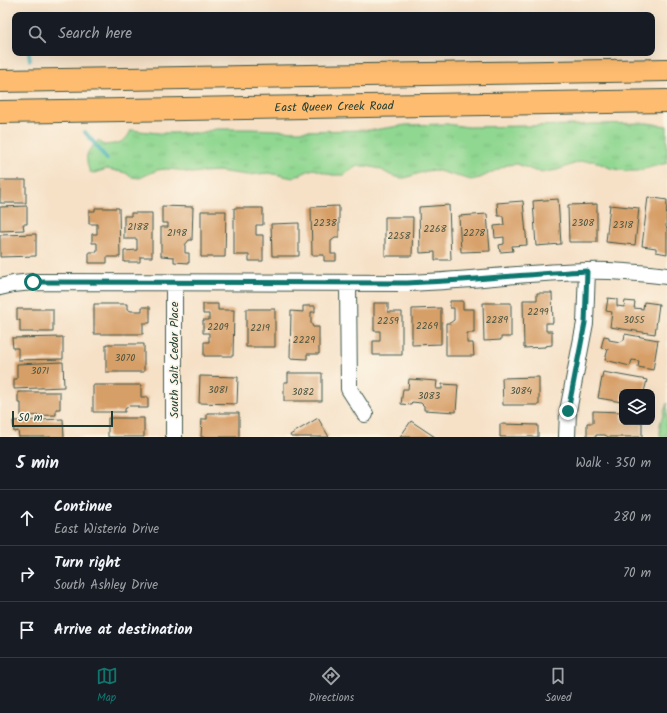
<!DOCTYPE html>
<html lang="en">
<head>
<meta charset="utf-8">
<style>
  body { margin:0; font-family:Kalam,sans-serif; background:#20242c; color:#f1f3f6 }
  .controls { position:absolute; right:12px; bottom:12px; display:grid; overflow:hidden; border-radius:8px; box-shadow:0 4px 16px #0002 }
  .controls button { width:36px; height:36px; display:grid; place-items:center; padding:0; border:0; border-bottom:1px solid #363941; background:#171b24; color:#f1f3f6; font:20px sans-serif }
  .scale { position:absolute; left:12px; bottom:10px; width:101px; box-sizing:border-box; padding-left:4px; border:2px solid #1f3d34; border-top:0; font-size:11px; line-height:14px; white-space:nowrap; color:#1f3d34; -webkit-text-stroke:3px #fcf5e5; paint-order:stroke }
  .stop { position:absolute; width:12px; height:12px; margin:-9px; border:3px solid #0f766e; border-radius:50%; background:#fff }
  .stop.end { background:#0f766e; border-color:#fff; box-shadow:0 1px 4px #0008 }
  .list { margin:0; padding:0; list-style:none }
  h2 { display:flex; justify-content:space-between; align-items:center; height:52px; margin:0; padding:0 16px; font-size:17px }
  h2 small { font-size:13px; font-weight:400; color:#9ea1a6 }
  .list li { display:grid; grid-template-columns:26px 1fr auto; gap:12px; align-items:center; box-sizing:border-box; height:56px; padding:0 16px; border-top:1px solid #363941 }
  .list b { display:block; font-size:15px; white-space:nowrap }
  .list p { margin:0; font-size:13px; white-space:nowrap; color:#9ea1a6 }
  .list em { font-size:13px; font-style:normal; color:#9ea1a6 }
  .icon { flex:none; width:22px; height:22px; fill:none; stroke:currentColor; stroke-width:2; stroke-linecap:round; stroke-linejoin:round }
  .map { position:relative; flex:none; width:667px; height:437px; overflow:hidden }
  .search { position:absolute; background:#171b24; box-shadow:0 4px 16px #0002; left:12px; right:12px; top:12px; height:44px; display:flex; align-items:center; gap:10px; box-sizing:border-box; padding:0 14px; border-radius:8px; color:#9ea1a6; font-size:15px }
  .sheet { height:220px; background:#171b24 }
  nav { display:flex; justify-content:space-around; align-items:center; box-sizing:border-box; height:56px; border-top:1px solid #363941; background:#171b24; font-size:11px; color:#9ea1a6 }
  nav a { display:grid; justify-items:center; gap:2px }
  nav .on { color:#0f766e }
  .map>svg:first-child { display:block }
  .grass { fill:url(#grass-tufts); stroke:#588a62 }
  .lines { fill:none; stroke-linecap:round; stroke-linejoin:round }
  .stream { stroke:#42b2ba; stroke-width:4 }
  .building { fill:#d79f68 }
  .street-casing { stroke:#3f564a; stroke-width:18 }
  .primary-casing { stroke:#3f564a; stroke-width:24 }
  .street { stroke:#fff; stroke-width:16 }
  .primary { stroke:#fdbc6f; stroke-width:22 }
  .route { stroke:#0f766e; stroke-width:5 }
  .labels { text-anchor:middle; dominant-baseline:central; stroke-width:3.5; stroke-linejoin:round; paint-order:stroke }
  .number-label { font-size:10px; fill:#4d5641 }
  .street-label { font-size:12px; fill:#1f3d34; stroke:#fcf5e5 }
</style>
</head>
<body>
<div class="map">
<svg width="667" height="437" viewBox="0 0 667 437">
  <defs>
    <pattern id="grass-tufts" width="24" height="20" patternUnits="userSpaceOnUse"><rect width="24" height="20" fill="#90d791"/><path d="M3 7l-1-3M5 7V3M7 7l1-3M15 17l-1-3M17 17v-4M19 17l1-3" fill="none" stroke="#7cb97e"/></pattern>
  </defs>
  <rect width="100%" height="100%" fill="#fcf5e5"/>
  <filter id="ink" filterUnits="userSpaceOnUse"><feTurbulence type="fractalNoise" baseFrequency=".025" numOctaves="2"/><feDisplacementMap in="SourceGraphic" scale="8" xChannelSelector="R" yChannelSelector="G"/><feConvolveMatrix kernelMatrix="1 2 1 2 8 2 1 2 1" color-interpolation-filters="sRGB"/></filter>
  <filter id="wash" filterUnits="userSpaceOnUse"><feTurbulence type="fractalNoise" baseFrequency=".012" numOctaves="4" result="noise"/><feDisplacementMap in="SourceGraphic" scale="16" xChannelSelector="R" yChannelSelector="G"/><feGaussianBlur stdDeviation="0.9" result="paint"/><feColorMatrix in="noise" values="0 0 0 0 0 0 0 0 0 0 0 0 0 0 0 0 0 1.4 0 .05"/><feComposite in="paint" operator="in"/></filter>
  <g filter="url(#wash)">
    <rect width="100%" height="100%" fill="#f6e1c7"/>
    <path class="grass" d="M647 123 667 126V163L637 171H626L610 168 594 161H582L557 170 545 172 535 171 517 164 507 165 480 178 471 180 435 170 426 171 405 178H400L390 175 380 169 367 166H357L344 175H332L314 169 310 170 293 178 269 173 247 175 218 171 191 173 178 170 166 169 157 170 140 178 131 177 126 173 107 169 94 173 90 172C83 155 87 151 99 140L104 145C117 144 126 143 131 130L158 133H200L216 129H252L297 131 373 130 406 125 447 124 468 127 580 125 592 124Z
      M667 403V437H660V424Z"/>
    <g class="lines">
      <path class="stream" d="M29 53 30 60
        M85 132 107 159"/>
    </g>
    <g id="blocks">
      <path class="building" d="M0 180H26V203H0Z
        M648 197 667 200 666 227 667 228V254L656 252V248L642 246Z
        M558 199 561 244 536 246 533 201Z
        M523 201 527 245 512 246 513 251 500 252 499 245 504 244V237L495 238 494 226 504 225 503 216H498L497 203Z
        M597 204V242H569L568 205Z
        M449 205 451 260H435V252L420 253 419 207Z
        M610 205 639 208 635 245 606 242Z
        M27 206V224H23L24 230 0 231V207Z
        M162 206 193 207 192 240H189L185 245V253H189V263L174 262V257L161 256V227H168V223H162Z
        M339 206V238H335L331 241V254H336V261H324V255H312L311 207Z
        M95 208H119L120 257H107V263H89V252H97V243H92V234H97V224H89V211H95Z
        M234 208H263V225H256V235H263V261H249V255H234Z
        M201 211H226L225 257H201Z
        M131 213H152V257H140V262H124V251L137 250V239H124V216H131Z
        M487 214 490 251 461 252 459 216Z
        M385 217H413L412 256H385Z
        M299 223V256H272L271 224Z
        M36 234V256L0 257V235Z
        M537 293H552L553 323H546V331H552V345L545 346V347L524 348 523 300H537Z
        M608 298 617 299V306L624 307 625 301 635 302 634 308 643 309 644 302 659 304 655 334 610 327 612 312 606 311Z
        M450 301H463V309H474V333H467V343H473L474 356H446V323H450L454 320V308H450Z
        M374 303H388V312H402V355H373V341H380V331H374Z
        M483 303H511V337H501V340L484 341Z
        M94 304H127V309L131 311H142V307H150V323H143V334H94Z
        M203 304H218V310H234L233 356H204V342H209V333H203V320H209V314H203Z
        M303 306H315V312H311V323L313 327H319V354H307V359L290 358 291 311 303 312Z
        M441 308V344L412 345V309Z
        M17 309H53V332H20V320H17Z
        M246 309H275V347H246Z
        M625 334 658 340 653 370 638 367 639 361 632 360 630 366 605 360 608 349 601 348 604 336 609 337V340L620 342 624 340Z
        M63 337V359L18 360V348H13L12 338Z
        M106 344H144V372H106Z
        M63 362 64 387 14 389V379H17V364Z
        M603 372 647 380 644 392H622V402L598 398Z
        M288 373H322V401H284V382H288Z
        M200 376 238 377 237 404 199 403Z
        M539 377V405H503L502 378Z
        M409 379 437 381 436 389H442V384L458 385 456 412 424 410V406L421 403 412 402 411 405 401 404 403 389H408Z
        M93 385H141V397H148V408H138V406H129L125 409V412H93Z
        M18 392H60V409H56V415L21 416V403H18Z
        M593 411 622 412V422H642V437H608L605 435H596V437H587V423H593Z
        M207 413H239V437H201L202 419H207Z
        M108 418H144V437H108Z
        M318 418 329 437H291L290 435Z
        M63 419 64 437H19L18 431 14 432 13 421Z
        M411 421 435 437H400Z
        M500 424 538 425V437H500Z"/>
    </g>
  </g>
  <g filter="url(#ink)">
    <use href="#blocks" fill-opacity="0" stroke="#3f564a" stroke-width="1"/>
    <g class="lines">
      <defs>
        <path id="street" d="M348 284 349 389 365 414
          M0 287 13 284 33 282 407 283C467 281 527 272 588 271 614 270 640 273 667 276
          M174 437V283
          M567 437 568 411 585 323 587 271"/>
        <g id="primary">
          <path d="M0 81 667 70"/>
          <path id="s1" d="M0 112 667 101"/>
        </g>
      </defs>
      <use href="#street" class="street-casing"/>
      <use href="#primary" class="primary-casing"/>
      <use href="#street" class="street"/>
      <use href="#primary" class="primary"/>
    </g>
  </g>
  <g class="lines" filter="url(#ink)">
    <path class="route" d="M33 282 407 283C467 281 527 274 587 271L585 323 568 411"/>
  </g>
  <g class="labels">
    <g class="number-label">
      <text x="325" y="223">2238</text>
      <text x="583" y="223">2308</text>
      <text x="623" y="225">2318</text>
      <text x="138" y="227">2188</text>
      <text x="435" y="229">2268</text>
      <text x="177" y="233">2198</text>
      <text x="474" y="233">2278</text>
      <text x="399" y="236">2258</text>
      <text x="538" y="312">2299</text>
      <text x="497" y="320">2289</text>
      <text x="634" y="320">3055</text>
      <text x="388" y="321">2259</text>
      <text x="427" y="326">2269</text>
      <text x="218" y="327">2209</text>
      <text x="260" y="328">2219</text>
      <text x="304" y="340">2229</text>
      <text x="125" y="358">3070</text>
      <text x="40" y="371">3071</text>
      <text x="218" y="390">3081</text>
      <text x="521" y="391">3084</text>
      <text x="303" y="392">3082</text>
      <text x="429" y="396">3083</text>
    </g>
    <g class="street-label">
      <text stroke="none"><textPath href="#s1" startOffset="334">East Queen Creek Road</textPath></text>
      <text transform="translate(174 360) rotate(-90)">South Salt Cedar Place</text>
    </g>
  </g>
</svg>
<div class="controls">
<button><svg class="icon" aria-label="layers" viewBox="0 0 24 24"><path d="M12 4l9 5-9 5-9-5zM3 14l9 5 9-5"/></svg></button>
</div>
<div class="scale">50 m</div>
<div class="stop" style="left:33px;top:282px"></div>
<div class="stop end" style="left:568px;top:411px"></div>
<div class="search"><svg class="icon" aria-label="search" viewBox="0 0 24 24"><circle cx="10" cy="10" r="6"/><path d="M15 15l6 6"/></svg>Search here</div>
</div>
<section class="sheet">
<h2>5 min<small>Walk · 350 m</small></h2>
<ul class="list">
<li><svg class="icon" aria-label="ahead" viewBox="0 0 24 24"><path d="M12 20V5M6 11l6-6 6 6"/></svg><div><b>Continue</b><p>East Wisteria Drive</p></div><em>280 m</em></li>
<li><svg class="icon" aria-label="right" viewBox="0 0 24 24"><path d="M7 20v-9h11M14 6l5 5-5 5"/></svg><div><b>Turn right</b><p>South Ashley Drive</p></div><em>70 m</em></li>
<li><svg class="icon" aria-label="arrive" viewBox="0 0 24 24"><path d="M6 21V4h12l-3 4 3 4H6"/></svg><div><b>Arrive at destination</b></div></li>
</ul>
</section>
<nav>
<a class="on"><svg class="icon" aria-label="map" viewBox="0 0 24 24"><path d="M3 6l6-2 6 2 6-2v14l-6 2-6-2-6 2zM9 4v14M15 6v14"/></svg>Map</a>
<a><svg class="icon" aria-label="directions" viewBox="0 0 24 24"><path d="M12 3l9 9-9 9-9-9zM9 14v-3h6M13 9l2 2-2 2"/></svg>Directions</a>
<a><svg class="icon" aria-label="saved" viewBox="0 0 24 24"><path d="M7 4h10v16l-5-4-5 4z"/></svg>Saved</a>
</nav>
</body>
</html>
